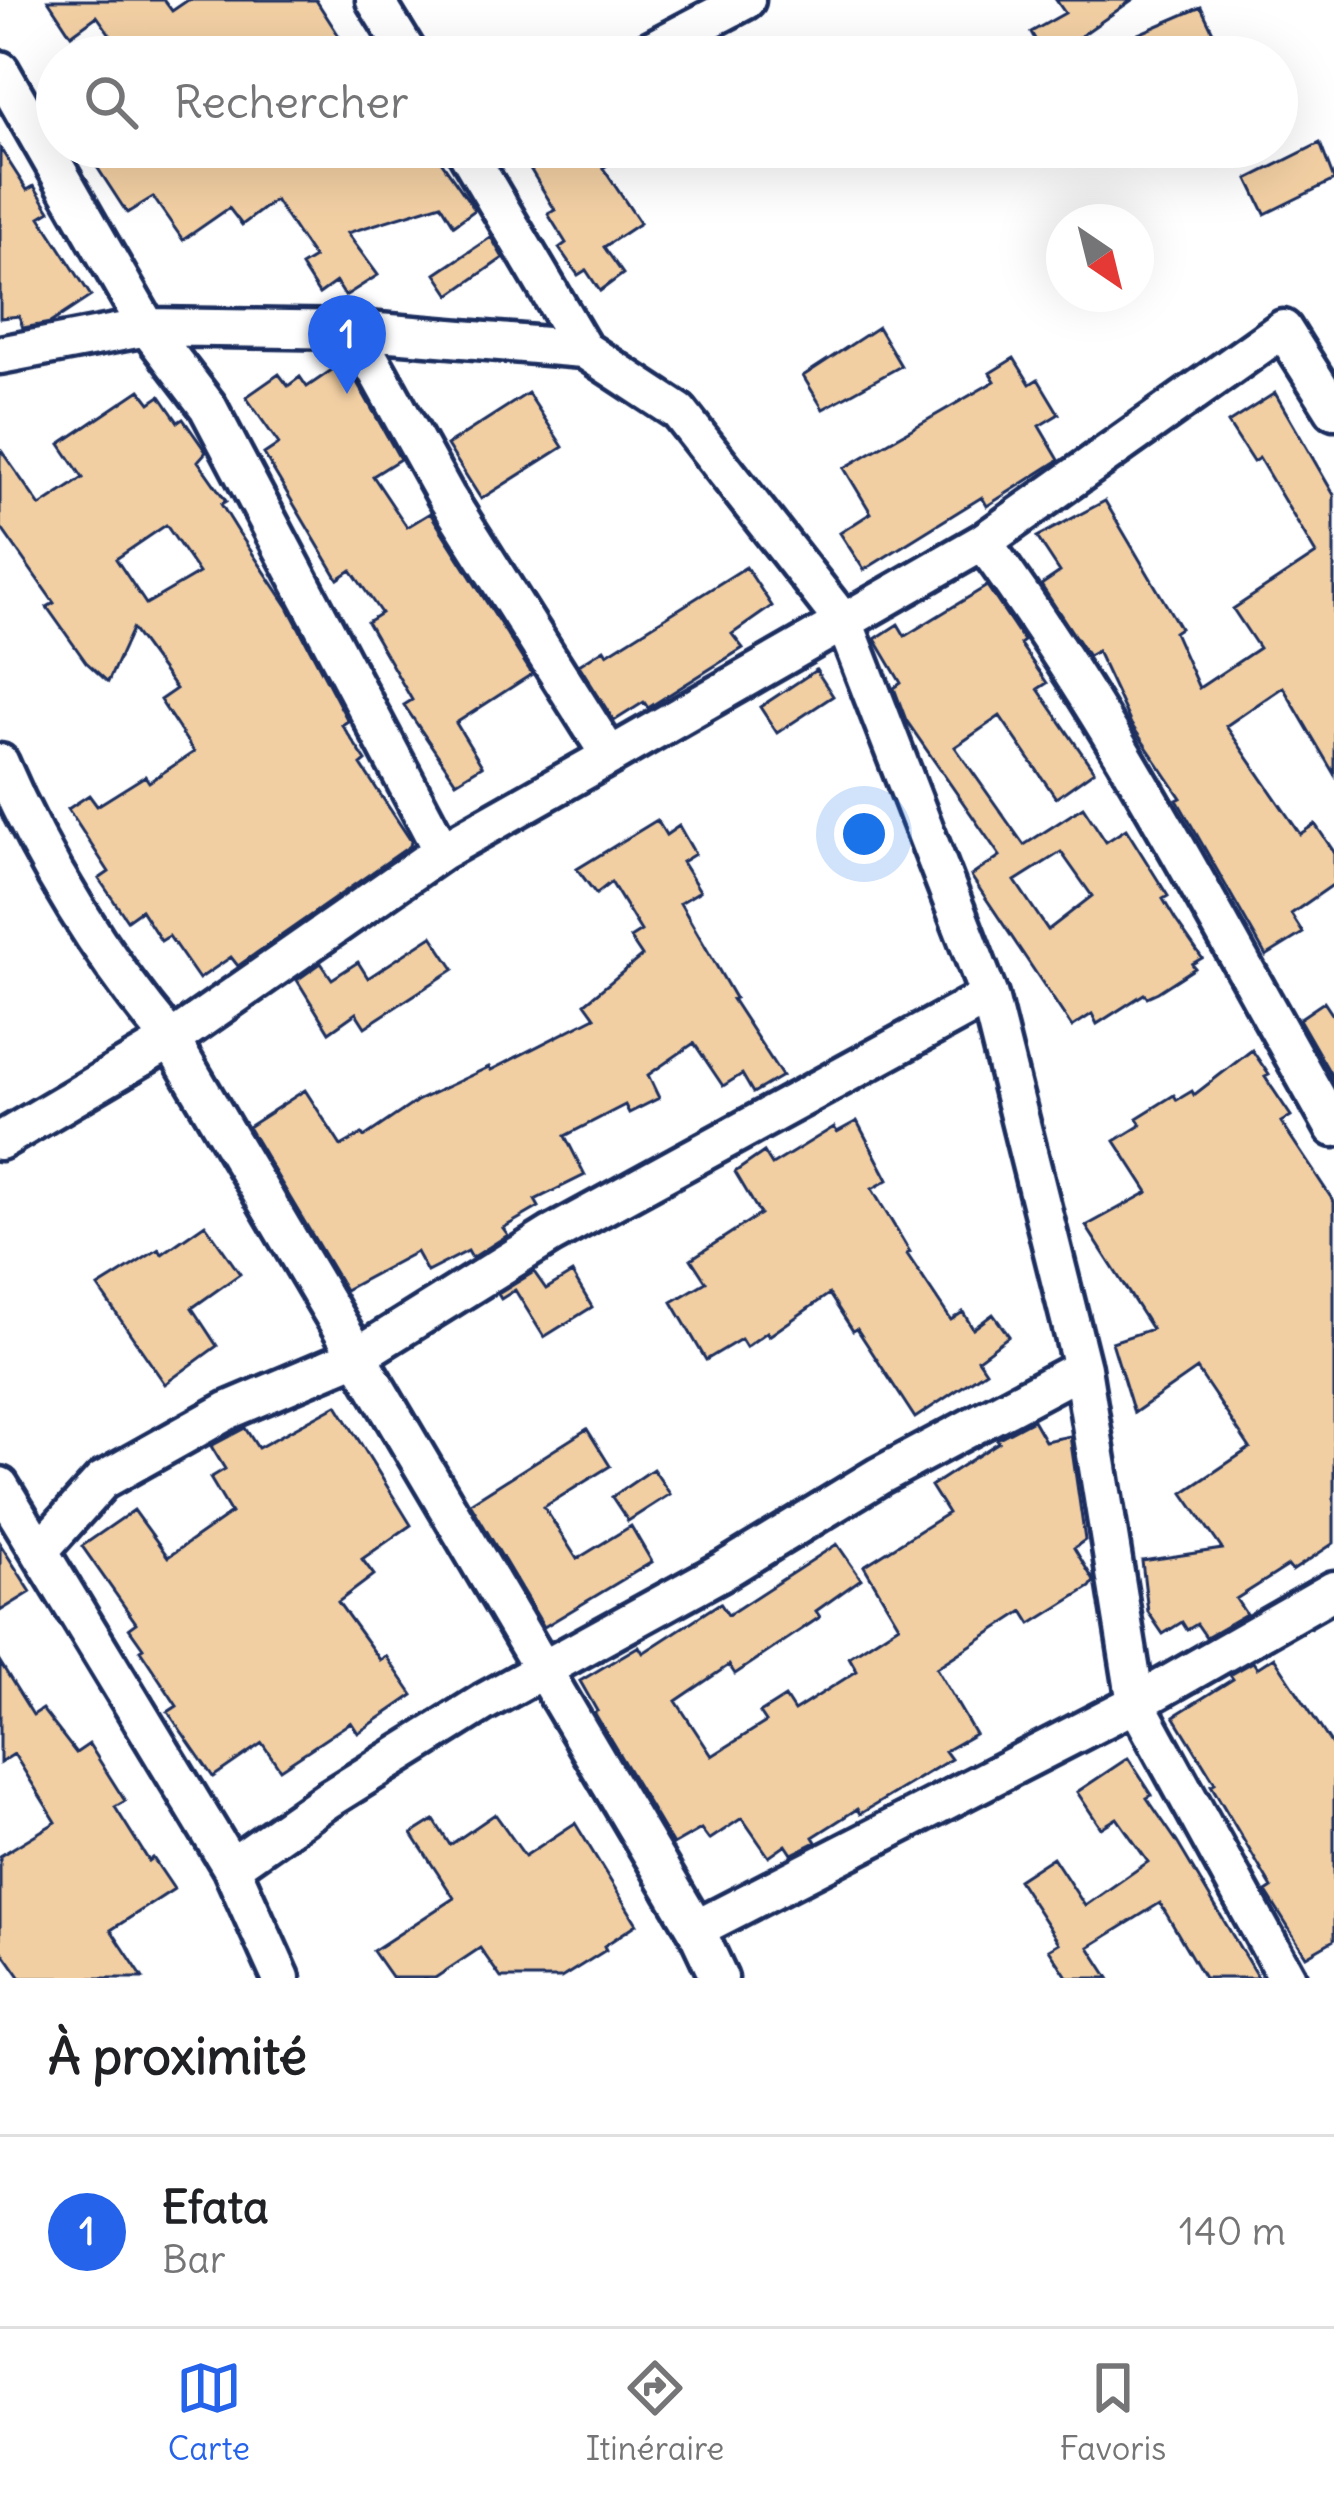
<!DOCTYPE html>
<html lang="fr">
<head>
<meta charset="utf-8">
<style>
  body { margin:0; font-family:Delius,sans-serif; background:#f2f2f2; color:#202124 }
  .compass { position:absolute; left:1046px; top:204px; width:108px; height:108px; border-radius:50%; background:#fff; box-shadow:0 12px 48px #0002; rotate:145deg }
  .you { position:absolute; left:864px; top:834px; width:42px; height:42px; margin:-30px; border:9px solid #fff; border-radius:50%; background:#1a73e8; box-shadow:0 0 0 18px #1a73e833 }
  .badge { display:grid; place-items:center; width:78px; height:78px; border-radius:50%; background:#2563eb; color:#fff; font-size:39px; font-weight:700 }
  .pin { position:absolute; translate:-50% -99px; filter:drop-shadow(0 3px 6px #0008) }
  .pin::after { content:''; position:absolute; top:63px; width:42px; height:36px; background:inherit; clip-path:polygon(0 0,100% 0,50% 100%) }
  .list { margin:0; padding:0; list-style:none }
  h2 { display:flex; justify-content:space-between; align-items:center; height:156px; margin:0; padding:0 48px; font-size:51px }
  h2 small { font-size:39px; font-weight:400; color:#757577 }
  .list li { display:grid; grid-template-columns:78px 1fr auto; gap:36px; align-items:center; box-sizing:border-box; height:192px; padding:0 48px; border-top:3px solid #e0e0e0 }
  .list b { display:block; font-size:45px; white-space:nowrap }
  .list p { margin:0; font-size:39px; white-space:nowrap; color:#757577 }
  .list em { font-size:39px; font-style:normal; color:#757577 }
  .icon { flex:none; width:66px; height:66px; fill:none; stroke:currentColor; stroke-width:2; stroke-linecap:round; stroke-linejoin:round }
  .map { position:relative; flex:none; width:1334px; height:1978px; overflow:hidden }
  .search { position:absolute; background:#fff; box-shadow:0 12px 48px #0002; left:36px; right:36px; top:36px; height:132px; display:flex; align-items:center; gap:30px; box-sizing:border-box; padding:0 42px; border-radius:66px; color:#757577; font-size:45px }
  .sheet { height:348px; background:#fff }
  nav { display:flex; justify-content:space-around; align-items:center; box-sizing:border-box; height:168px; border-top:3px solid #e0e0e0; background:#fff; font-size:33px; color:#757577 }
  nav a { display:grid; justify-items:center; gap:6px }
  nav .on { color:#2563eb }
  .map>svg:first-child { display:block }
  .building { fill:#f2cfa3; stroke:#1b2f5e; stroke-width:3; fill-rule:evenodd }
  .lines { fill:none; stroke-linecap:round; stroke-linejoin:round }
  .street-casing { stroke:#1b2f5e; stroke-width:45 }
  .street { stroke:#fff; stroke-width:36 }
</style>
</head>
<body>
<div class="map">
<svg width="1334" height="1978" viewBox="0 0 1334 1978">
  <rect width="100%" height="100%" fill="#fff"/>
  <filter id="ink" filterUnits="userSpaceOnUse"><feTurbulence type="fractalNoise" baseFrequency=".00833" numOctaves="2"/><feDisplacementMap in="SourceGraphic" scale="24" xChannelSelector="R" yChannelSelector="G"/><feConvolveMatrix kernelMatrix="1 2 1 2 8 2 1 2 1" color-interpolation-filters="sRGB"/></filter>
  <g filter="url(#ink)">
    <path class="building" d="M48 0H164L172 11 188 0H316L341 39 313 57 304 47 289 57H126L97 16 71 35Z
      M1056 0H1132L1051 57H1045L1031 32 1065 13Z
      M1201 7 1215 36 1170 57H1085Z
      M1320 143 1334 180 1265 214 1248 179Z
      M84 147H431L475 210 454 225 441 204 347 233 378 275 345 296 336 282 319 294 301 266 314 258 275 200 242 225 229 208 183 240 153 197 127 213Z
      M517 147H632L603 168 640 223 604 247 623 274 600 291 586 270 578 275 559 248 566 243 548 214 555 210Z
      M0 148 27 190 34 186 50 211 40 217 91 296 50 323 23 328 19 316 0 318Z
      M491 237 503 258 450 295 436 274Z
      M878 327 901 366 823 409 803 376Z
      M1014 358 1030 384 1038 379 1059 414 1039 426 1059 460 987 506 982 497 864 570 840 533 871 513 844 468 995 381 990 373Z
      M345 361 400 459 373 476 407 527 430 513 532 674 456 723 482 766 456 782 404 705 412 700 367 622 381 613 351 570 338 579 264 454 279 444 246 397 279 374 288 386 300 377 307 387Z
      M140 390 150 403 160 396 178 422 183 419 206 452 198 461 226 501 221 504 239 533 288 607 348 721 342 725 366 761 361 765 411 841 410 846 238 966 231 957 199 979 169 936 161 941 141 910 127 920 99 879 109 872 68 809 89 795 97 806 145 776 149 782 194 752 160 700 176 689 132 629 108 682 86 662 47 607 54 603 0 526V449L40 506 83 478 60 444ZM166 525 199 573 146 604 116 559Z
      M528 393 563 447 481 499 447 445Z
      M1275 393 1334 495V774L1283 687 1226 726 1300 834 1315 824 1334 852V884L1291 914 1303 933 1266 956 1177 800 1181 798 1131 724 1097 651 1088 656 1041 585 1060 572 1037 537 1105 501 1180 628 1174 632 1199 688 1259 648 1233 609 1316 554 1259 458 1253 462 1228 423Z
      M746 567 772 606 732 634 743 648 648 708 644 702 614 721 579 665 604 649 607 654Z
      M987 586 1024 641 1020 644 1047 683 1038 689 1094 771 1056 798 1000 716 955 747 1024 845 1083 807 1106 842 1126 829 1168 896 1163 899 1175 919 1202 958 1192 964 1195 968 1158 992 1147 997 1144 994 1097 1024 1092 1014 1072 1027 971 876 1000 856 906 720 894 688 901 683 875 639 898 624 905 636ZM1061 852 1092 896 1048 930 1015 881Z
      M816 670 833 696 777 733 760 707Z
      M657 820 666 835 679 826 695 854 682 862 700 891 680 903 735 998 732 999 782 1076 753 1093 742 1074 723 1086 694 1043 648 1075 659 1098 629 1113 625 1105 565 1136 585 1175 535 1200 539 1207 503 1228 508 1235 472 1258 468 1251 427 1272 416 1252 345 1290 248 1127 305 1090 341 1146 362 1134 364 1137 417 1101 489 1067 491 1070 595 1017 585 1003 642 956 630 938 641 931 611 882 596 894 577 869Z
      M432 936 454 969 365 1027 356 1013 329 1032 297 980 321 963 332 979 358 962 368 978Z
      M1324 1002 1334 1017V1080L1299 1019Z
      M1252 1050 1269 1075 1265 1077 1291 1116 1281 1122 1334 1202V1543L1292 1571 1288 1566 1236 1599 1246 1614 1206 1637 1197 1624 1187 1630 1182 1622 1163 1634 1148 1612 1142 1561 1222 1549 1183 1493 1250 1448 1197 1369 1134 1413 1112 1342 1152 1329 1086 1226 1148 1192 1115 1141 1141 1125 1137 1118 1174 1095 1177 1100 1192 1091 1194 1095Z
      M857 1121 888 1180 872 1189 910 1252 907 1254 951 1320 963 1312 973 1329 993 1314 1009 1336 978 1359 986 1371 915 1418 857 1329 853 1331 829 1294 769 1336 767 1332 746 1347 741 1339 706 1360 672 1302 706 1282 691 1259 760 1214 735 1172 764 1152 772 1165 834 1127 837 1132Z
      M205 1224 240 1274 192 1308 217 1346 165 1384 98 1287 159 1249 162 1254Z
      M534 1272 546 1289 572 1273 592 1307 544 1337 515 1290 501 1299 498 1294Z
      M337 1405 411 1525 362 1559 374 1575 338 1602 380 1660 386 1656 413 1695 358 1733 351 1722 280 1769 262 1743 213 1777 168 1712 177 1706 140 1650 143 1648 129 1628 136 1623 82 1546 134 1510 168 1557 231 1513 210 1478 225 1469 211 1446 245 1428 258 1448Z
      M1033 1420 1045 1441 1070 1436 1085 1540 1074 1548 1094 1581 1090 1587 1031 1624 1023 1611 936 1668 975 1734 945 1751 951 1759 860 1814 857 1809 813 1837 816 1842 792 1854 786 1845 769 1857 742 1818 709 1840 701 1829 673 1845 594 1712 597 1711 580 1681 639 1646 643 1653 720 1603 728 1615 837 1544 861 1579 816 1611 820 1617 735 1674 729 1665 676 1701 712 1756 766 1722 760 1713 785 1697 794 1711 857 1671 849 1657 899 1625 864 1566 948 1513 931 1486 999 1442 997 1439Z
      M587 1429 610 1466 544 1507 577 1559 631 1526 652 1562 544 1627 470 1503Z
      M653 1469 670 1494 628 1521 612 1497Z
      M0 1544 31 1592 0 1611Z
      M1274 1657 1334 1748V1940L1306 1956 1266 1892 1272 1888 1211 1785 1215 1783 1174 1716 1233 1679 1230 1675 1253 1662 1257 1668Z
      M0 1662 33 1715 42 1709 76 1753 89 1744 125 1801 115 1807 149 1861 153 1858 174 1889 111 1930 143 1978H21L0 1948V1856L56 1822 14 1754 0 1763Z
      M1128 1758 1152 1795 1147 1798 1177 1842 1258 1978H1204L1160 1903 1089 1947 1109 1978H1068L1049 1949 1059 1943 1018 1880 1053 1857 1085 1906 1148 1862 1117 1818 1101 1828 1077 1792Z
      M495 1814 525 1856 575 1823 637 1924 604 1946 606 1950 561 1978H501L480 1948 435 1978H392L373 1951 454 1898 412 1834 434 1820 450 1845Z"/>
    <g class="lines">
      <defs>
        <path id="street" d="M375 0 410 57
          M638 57 746 0
          M0 70 147 327 208 407 442 851 171 1040 696 1929 719 1978
          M464 147 583 349
          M354 330 446 496 610 756 442 851
          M0 355 147 327 354 330 583 349 679 412 845 624 989 996 1082 1368 1136 1703 1287 1978
          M983 542C1118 726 1221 930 1334 1128
          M610 756 983 542 1283 329 1334 410
          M0 763C42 861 102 958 171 1040L0 1141
          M0 1486 231 1867 281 1978
          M41 1549 102 1481 229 1410 357 1356 551 1235 989 996
          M231 1867 327 1800 484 1702 726 1569 879 1476 1082 1368
          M696 1929 1136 1703 1334 1590"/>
      </defs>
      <use href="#street" class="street-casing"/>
      <use href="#street" class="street"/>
    </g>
  </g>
</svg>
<svg class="compass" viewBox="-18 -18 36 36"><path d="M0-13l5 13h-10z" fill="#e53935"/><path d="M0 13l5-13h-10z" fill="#757577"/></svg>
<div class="you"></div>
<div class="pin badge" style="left:347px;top:394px">1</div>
<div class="search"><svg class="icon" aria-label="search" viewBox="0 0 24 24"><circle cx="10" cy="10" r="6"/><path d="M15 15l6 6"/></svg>Rechercher</div>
</div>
<section class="sheet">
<h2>À proximité<small></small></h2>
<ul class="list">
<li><span class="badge">1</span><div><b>Efata</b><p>Bar</p></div><em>140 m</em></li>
</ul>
</section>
<nav>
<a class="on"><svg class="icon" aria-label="map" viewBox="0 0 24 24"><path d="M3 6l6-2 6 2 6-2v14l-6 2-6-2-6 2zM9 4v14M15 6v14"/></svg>Carte</a>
<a><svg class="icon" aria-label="directions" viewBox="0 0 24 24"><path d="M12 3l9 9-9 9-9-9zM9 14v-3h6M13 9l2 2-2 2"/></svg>Itinéraire</a>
<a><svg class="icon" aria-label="saved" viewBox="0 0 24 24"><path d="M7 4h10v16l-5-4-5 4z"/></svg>Favoris</a>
</nav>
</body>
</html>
